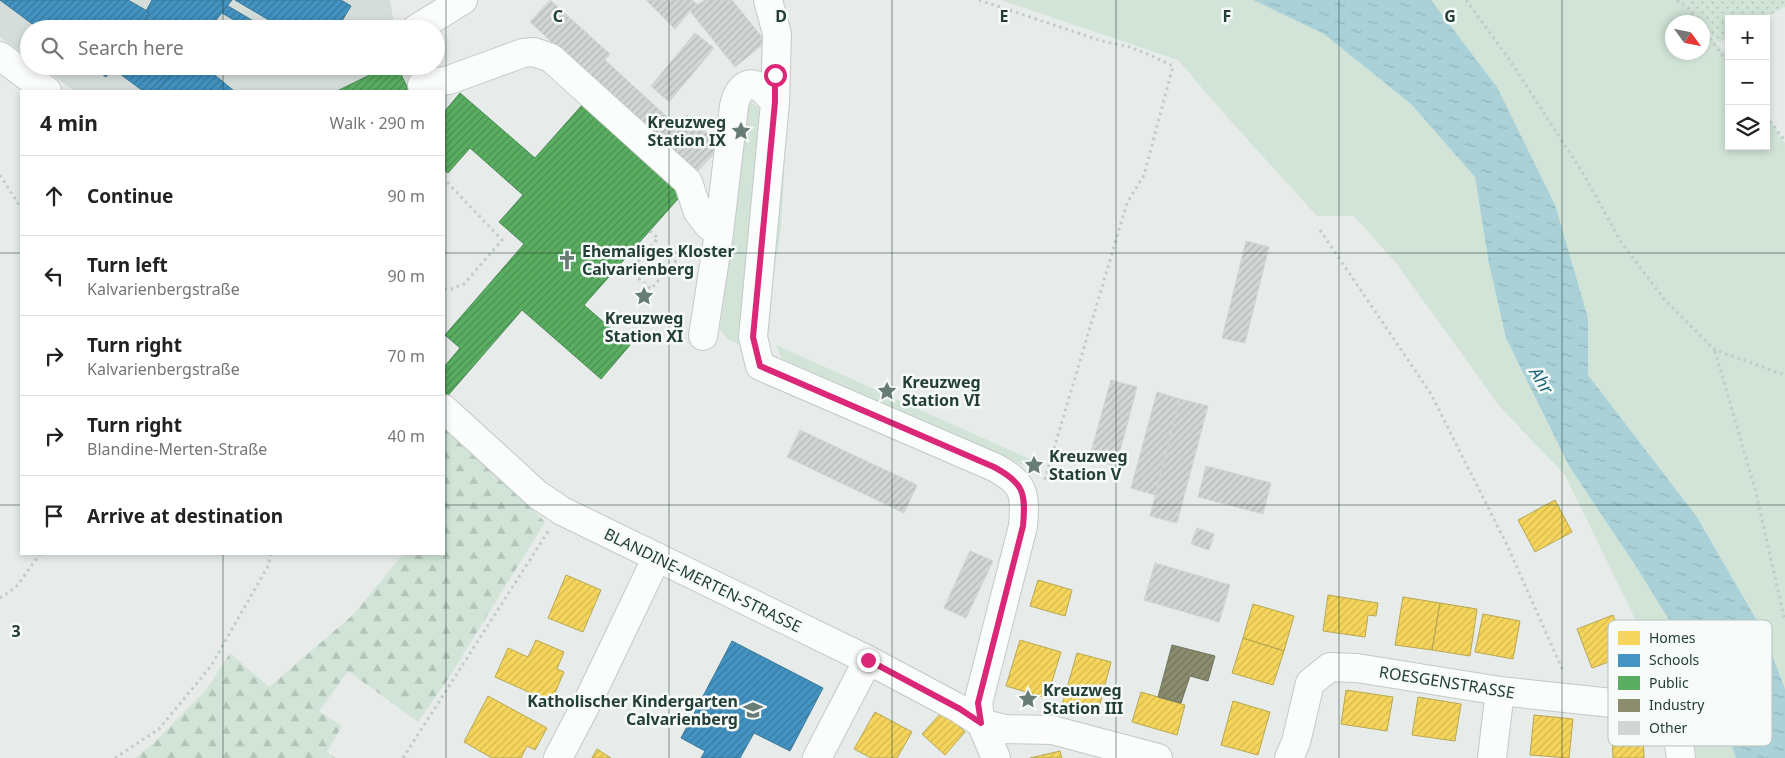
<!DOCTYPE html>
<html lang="en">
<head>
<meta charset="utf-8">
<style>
  body { margin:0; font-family:"Noto Sans",sans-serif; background:#f6f6f6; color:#222 }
  .controls { position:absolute; right:15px; top:15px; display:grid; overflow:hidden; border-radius:0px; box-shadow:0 2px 8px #0003 }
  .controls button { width:45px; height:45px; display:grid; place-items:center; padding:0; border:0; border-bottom:1px solid #e0e0e0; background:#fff; color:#222; font:25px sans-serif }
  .compass { position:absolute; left:1665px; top:15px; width:45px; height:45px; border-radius:50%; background:#fff; box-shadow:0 2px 8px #0003; rotate:123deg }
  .stop { position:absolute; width:15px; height:15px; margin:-11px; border:4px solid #db2777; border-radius:50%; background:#fff }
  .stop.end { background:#db2777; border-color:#fff; box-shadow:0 1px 5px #0008 }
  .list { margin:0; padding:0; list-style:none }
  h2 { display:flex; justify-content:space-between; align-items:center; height:65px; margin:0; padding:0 20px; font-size:21px }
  h2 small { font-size:16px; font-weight:400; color:#767676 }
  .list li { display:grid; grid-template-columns:32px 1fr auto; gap:15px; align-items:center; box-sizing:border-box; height:80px; padding:0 20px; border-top:1px solid #e0e0e0 }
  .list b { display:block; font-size:19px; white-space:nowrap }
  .list p { margin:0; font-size:16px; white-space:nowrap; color:#767676 }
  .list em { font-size:16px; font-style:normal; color:#767676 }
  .icon { flex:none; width:28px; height:28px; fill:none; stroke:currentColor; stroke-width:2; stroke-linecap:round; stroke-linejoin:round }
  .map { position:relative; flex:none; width:1785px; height:758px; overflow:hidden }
  .search { position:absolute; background:#fff; box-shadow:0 2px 8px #0003; left:20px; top:20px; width:425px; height:55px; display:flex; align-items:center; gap:12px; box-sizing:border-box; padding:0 18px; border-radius:28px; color:#767676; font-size:19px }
  .panel { position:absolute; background:#fff; box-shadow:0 2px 8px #0003; left:20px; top:90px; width:425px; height:465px; border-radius:0px }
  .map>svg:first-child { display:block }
  .built { fill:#d5ddda }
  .grass { fill:#d1e4d7 }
  .forest { fill:url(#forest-firs) }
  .garden { fill:url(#garden-dots) }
  .water { fill:url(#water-ripples) }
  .homes { fill:url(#homes-hatch); stroke:#b7a851 }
  .schools { fill:url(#schools-hatch); stroke:#3a7a99 }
  .public { fill:url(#public-hatch); stroke:#4a8d55 }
  .industry { fill:url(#industry-hatch); stroke:#6d755e }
  .building { fill:url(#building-hatch); stroke:#cfd5d3 }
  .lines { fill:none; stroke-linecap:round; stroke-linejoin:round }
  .minor-casing { stroke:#c4c9c7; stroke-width:30 }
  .path { stroke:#c2cbc8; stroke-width:3; stroke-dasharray:2.5 4; stroke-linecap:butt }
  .minor { stroke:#fbfcfc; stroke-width:28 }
  .route { stroke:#db2777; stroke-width:6 }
  .grid { fill:none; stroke:#243f38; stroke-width:1; stroke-opacity:0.55 }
  .labels { text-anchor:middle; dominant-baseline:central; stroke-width:5; stroke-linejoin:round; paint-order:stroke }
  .poi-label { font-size:16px; font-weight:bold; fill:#243f38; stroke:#f6faf8; text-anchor:start }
  .street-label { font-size:16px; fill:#243f38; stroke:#f6faf8 }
  .water-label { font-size:18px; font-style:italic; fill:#206879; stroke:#f6faf8 }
  .key { fill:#f6faf8; stroke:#b7c2be; stroke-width:1 }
  .key-label { font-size:14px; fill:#243f38 }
  .grid-label { font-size:16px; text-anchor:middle; font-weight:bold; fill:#243f38; stroke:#f6faf8; stroke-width:5; stroke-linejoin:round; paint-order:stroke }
</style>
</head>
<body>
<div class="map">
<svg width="1785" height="758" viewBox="0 0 1785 758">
  <defs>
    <pattern id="forest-firs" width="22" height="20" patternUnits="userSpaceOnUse" patternTransform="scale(1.25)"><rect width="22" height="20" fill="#d1e4d7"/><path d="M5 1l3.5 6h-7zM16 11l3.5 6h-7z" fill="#b3c5b9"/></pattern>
    <pattern id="garden-dots" width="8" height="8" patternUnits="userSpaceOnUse" patternTransform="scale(1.25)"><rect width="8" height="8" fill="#d1e4d7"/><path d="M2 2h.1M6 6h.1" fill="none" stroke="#b3c5b9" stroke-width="1.8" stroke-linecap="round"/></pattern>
    <pattern id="water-ripples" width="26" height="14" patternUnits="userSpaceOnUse" patternTransform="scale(1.25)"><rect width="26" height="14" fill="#aad1d8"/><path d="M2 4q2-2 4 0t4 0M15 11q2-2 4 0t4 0" fill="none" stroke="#92b4ba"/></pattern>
    <pattern id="homes-hatch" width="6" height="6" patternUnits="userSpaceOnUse" patternTransform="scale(1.25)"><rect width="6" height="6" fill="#f6d55c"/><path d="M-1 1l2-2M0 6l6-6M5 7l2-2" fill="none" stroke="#d3b851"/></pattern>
    <pattern id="schools-hatch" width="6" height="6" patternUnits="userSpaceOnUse" patternTransform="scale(1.25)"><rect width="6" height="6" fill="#4393c3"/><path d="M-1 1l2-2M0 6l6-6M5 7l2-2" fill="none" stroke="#38799f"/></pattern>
    <pattern id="public-hatch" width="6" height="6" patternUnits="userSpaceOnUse" patternTransform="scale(1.25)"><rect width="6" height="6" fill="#5aae61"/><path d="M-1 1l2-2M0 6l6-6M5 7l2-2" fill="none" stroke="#4a8f51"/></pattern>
    <pattern id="industry-hatch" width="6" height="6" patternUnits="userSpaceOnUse" patternTransform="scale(1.25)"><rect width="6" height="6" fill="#8c8c6e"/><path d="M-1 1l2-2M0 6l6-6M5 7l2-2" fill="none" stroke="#72745b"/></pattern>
    <pattern id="building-hatch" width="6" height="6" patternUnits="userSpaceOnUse" patternTransform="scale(1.25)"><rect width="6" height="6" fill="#d1d5d4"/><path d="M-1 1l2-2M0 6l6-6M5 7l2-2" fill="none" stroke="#b3b8b7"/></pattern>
  </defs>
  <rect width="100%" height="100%" fill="#e7ecea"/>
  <path class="built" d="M0 0H390L395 29H29V58L0 37Z
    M40 66H407L418 91H74Z"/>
  <path class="grass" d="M1001 0H1253L1324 34 1411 104 1475 177 1489 264 1506 338 1569 466 1637 568 1711 688 1720 712H1706L1699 705 1676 703 1565 475 1501 408 1396 263 1354 216H1317L1228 118 1178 60Z
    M1431 0H1681L1701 22H1672V52H1702L1703 25 1729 59V146H1766V115L1785 143V689L1763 631 1697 517 1588 375V318L1497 87Z
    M787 83 789 85 781 229 769 306Z
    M750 102 758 107 762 130 740 345 728 339 720 330 743 108Z
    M776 345 1041 464 1039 472 782 359Z
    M1724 723 1736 758H1696L1694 738 1706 724Z"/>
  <path class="forest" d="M444 422 545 522 448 679 418 722 348 671 319 711 342 726 327 752 335 758H135L155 742 206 690 230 653 269 687 354 614 403 554H444Z"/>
  <path class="garden" d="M1681 0H1785V7L1763 19H1729V37L1718 43 1702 22Z"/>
  <path class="water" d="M1253 0H1431L1497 87 1555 205 1588 318V375L1697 517 1763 631 1785 689V758H1736L1711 688 1637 568 1569 466 1506 338 1489 264 1475 177 1411 104 1324 34Z"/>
  <path class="homes" d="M1555 500 1572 532 1535 552 1518 520Z
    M566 575 601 590 583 632 548 618Z
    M1038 580 1072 590 1065 616 1030 606Z
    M1328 595 1378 603 1376 616 1368 615 1365 637 1323 631Z
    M1403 597 1440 603 1432 650 1395 645Z
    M1440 603 1477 609 1470 656 1432 650Z
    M1253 604 1294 616 1284 651 1243 638Z
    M1483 614 1520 621 1513 659 1475 652Z
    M1613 615 1628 655 1592 668 1577 629Z
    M1243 638 1284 651 1273 685 1232 673Z
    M536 640 564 652 557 669 564 672 551 702 495 677 508 648 528 657Z
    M1020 640 1061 652 1047 698 1006 686Z
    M1077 653 1111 662 1097 715 1062 705Z
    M1346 690 1393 697 1387 731 1341 724Z
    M1141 692 1185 705 1177 735 1132 722Z
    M488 696 547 728 535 750 527 746 521 758H492L464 742Z
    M1418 697 1461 704 1455 741 1412 735Z
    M1233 701 1270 712 1258 755 1221 745Z
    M943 711 965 732 945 755 922 734Z
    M875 712 912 732 897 758H871L854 749Z
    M1534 715 1573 719 1569 758 1530 755Z
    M1643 732 1644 758H1613L1612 734Z
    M597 749 611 758H592Z
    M1060 751 1062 758H1030Z"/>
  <path class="schools" d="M0 0H128L149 12 140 29H39Z
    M152 0H232L209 29H140L149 12 146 11Z
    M235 0H341L351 6 337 29H284Z
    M228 6 267 29H249L222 13Z
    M91 66H178L156 91H143L112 68 106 77Z
    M178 66H204L234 91H156Z
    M732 641 823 688 790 751 754 733 740 758H701L705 751 681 738Z"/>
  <path class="public" d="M388 66H397L409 91H337Z
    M460 93 535 158 583 104 684 192 584 305 630 345 601 379 522 310 444 400V367L460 348 445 335 524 244 499 222 523 195 470 148 448 173 444 170V112Z"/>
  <path class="industry" d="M1172 645 1215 656 1208 681 1190 676 1181 703 1158 697Z"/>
  <path class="building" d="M550 0 610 54 605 60 677 126 687 115 721 146 695 174 530 22Z
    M646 0H692L698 5 690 11 675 29Z
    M705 0H732L766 42 735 67 690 11Z
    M695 33 714 48 669 102 651 86Z
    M1246 241 1269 247 1245 343 1222 338Z
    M1111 380 1137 387 1116 466 1089 459Z
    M1157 392 1180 399 1155 495 1131 488Z
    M1180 399 1208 406 1177 523 1150 516Z
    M800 430 917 485 904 513 787 457Z
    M1206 466 1271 483 1263 514 1198 497Z
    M1197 528 1214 534 1209 550 1191 544Z
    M970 551 993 561 966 618 944 608Z
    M1155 563 1230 585 1219 622 1144 600Z"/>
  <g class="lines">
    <defs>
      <path id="minor" d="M768 0 777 34 775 103
        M416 29 463 0
        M0 56 47 91
        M422 85 449 80 523 53 534 52 551 58 688 182 698 212 709 226 719 233
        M703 336 719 233 734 106C735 101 737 95 740 91 752 74 767 93 775 103L753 337 760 366 994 467C1024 483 1026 493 1023 526L978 703 981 723 996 758
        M444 409 538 495 562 511 868 660 960 709 981 723 1005 729 1052 730 1158 758
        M558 758 591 695 657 557
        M817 758 868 660
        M1289 758 1296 742 1310 683 1330 667 1357 668 1500 691 1631 705 1665 720 1679 744 1681 758
        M1492 758 1500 691"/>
    </defs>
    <use href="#minor" class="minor-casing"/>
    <path class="path" d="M979 0 1102 41 1130 47 1150 55 1173 66 1144 175 1127 203 1044 482
      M1466 0 1509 59 1584 175 1621 242 1664 299 1715 350 1785 375
      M1677 0 1688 8 1698 22
      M1702 28 1729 64
      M1766 116 1785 141
      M0 175 21 208
      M1320 230 1431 394 1507 545 1564 673
      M650 231 658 238 630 271 651 289 692 243
      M444 289H451L464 284 502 240 446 181
      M1715 351 1755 489 1785 621
      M0 598 16 587 40 554
      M1692 719 1706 718
      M115 758 159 729 211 666 268 566 271 554
      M403 758 549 530"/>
    <use href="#minor" class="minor"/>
  </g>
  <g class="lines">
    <path class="route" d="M775 75V102L753 337 760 366 994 467C1024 483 1026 493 1023 526L978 703 981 723 960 709 868 660"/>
  </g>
  <path class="grid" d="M223 0V29M446 0V758M669 0V758M892 0V758M1116 0V758M1339 0V758M1562 0V758M223 66V91M0 253H21M444 253H1785M0 505H21M444 505H1785M223 554V758"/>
  <defs>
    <symbol id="sight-bare" viewBox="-9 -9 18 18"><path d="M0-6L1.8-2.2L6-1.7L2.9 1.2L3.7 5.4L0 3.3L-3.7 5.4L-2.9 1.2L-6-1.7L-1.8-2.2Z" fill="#687c76" stroke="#f6faf8" stroke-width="2.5" paint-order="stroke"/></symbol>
    <symbol id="church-bare" viewBox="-9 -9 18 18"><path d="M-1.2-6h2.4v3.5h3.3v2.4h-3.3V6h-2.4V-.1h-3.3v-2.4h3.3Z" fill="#687c76" stroke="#f6faf8" stroke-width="2.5" paint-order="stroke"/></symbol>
    <symbol id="school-bare" viewBox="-9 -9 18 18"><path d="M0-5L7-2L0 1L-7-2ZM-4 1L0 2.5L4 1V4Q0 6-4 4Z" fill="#687c76" stroke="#f6faf8" stroke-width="2.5" paint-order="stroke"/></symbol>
  </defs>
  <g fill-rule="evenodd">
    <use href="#sight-bare" x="727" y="117" width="28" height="28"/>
    <use href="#church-bare" x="553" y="246" width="28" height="28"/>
    <use href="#sight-bare" x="630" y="282" width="28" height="28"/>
    <use href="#sight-bare" x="873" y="377" width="28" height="28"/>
    <use href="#sight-bare" x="1020" y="451" width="28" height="28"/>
    <use href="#sight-bare" x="1014" y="685" width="28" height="28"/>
    <use href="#school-bare" x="739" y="696" width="28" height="28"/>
  </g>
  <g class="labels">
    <g class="poi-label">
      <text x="726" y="122" text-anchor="end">Kreuzweg<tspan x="726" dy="18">Station IX</tspan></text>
      <text x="582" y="251">Ehemaliges Kloster<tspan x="582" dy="18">Calvarienberg</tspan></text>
      <text x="644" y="318" text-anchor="middle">Kreuzweg<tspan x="644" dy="18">Station XI</tspan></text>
      <text x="902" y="382">Kreuzweg<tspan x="902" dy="18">Station VI</tspan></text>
      <text x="1049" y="456">Kreuzweg<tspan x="1049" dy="18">Station V</tspan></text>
      <text x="1043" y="690">Kreuzweg<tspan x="1043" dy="18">Station III</tspan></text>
      <text x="738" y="701" text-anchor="end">Katholischer Kindergarten<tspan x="738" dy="18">Calvarienberg</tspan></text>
    </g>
    <g class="street-label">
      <text transform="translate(703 580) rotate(26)">BLANDINE-MERTEN-STRASSE</text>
      <text transform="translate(1447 682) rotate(9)">ROESGENSTRASSE</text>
    </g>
    <g class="water-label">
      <text transform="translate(1542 380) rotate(58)">Ahr</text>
    </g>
  </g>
  <rect x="1608" y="620" width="164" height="126" rx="8" class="key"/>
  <rect x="1618" y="631" width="22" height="14" fill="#f6d55c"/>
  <rect x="1618" y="654" width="22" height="13" fill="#4393c3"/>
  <rect x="1618" y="676" width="22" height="14" fill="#5aae61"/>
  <rect x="1618" y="699" width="22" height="13" fill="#8c8c6e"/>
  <rect x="1618" y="721" width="22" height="14" fill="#d1d5d4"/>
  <g class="key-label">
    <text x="1649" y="643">Homes</text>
    <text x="1649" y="665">Schools</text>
    <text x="1649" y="688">Public</text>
    <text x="1649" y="710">Industry</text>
    <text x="1649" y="733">Other</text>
  </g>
  <g class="grid-label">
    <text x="558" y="22">C</text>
    <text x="781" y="22">D</text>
    <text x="1004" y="22">E</text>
    <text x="1227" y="22">F</text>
    <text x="1450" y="22">G</text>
    <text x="16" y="637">3</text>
  </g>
</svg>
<div class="controls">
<button>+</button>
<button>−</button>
<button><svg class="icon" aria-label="layers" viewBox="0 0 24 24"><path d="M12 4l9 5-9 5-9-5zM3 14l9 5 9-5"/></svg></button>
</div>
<svg class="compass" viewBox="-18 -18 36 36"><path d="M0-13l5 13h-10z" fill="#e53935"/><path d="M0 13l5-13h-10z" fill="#767676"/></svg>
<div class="stop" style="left:775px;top:75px"></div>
<div class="stop end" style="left:868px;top:660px"></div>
<div class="search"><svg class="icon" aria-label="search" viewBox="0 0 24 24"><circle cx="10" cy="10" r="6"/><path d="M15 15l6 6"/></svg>Search here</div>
<section class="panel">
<h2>4 min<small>Walk · 290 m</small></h2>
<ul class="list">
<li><svg class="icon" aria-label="ahead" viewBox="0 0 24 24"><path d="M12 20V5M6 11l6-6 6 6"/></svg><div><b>Continue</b></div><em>90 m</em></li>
<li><svg class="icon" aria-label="left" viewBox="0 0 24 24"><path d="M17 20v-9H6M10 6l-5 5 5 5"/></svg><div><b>Turn left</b><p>Kalvarienbergstraße</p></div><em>90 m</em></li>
<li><svg class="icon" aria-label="right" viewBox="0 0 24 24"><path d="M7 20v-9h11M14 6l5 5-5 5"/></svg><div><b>Turn right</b><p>Kalvarienbergstraße</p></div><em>70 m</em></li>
<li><svg class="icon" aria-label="right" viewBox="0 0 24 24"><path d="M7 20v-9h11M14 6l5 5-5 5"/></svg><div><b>Turn right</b><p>Blandine-Merten-Straße</p></div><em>40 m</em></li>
<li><svg class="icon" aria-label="arrive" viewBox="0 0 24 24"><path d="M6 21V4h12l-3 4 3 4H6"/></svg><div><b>Arrive at destination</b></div></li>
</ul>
</section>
</div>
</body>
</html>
